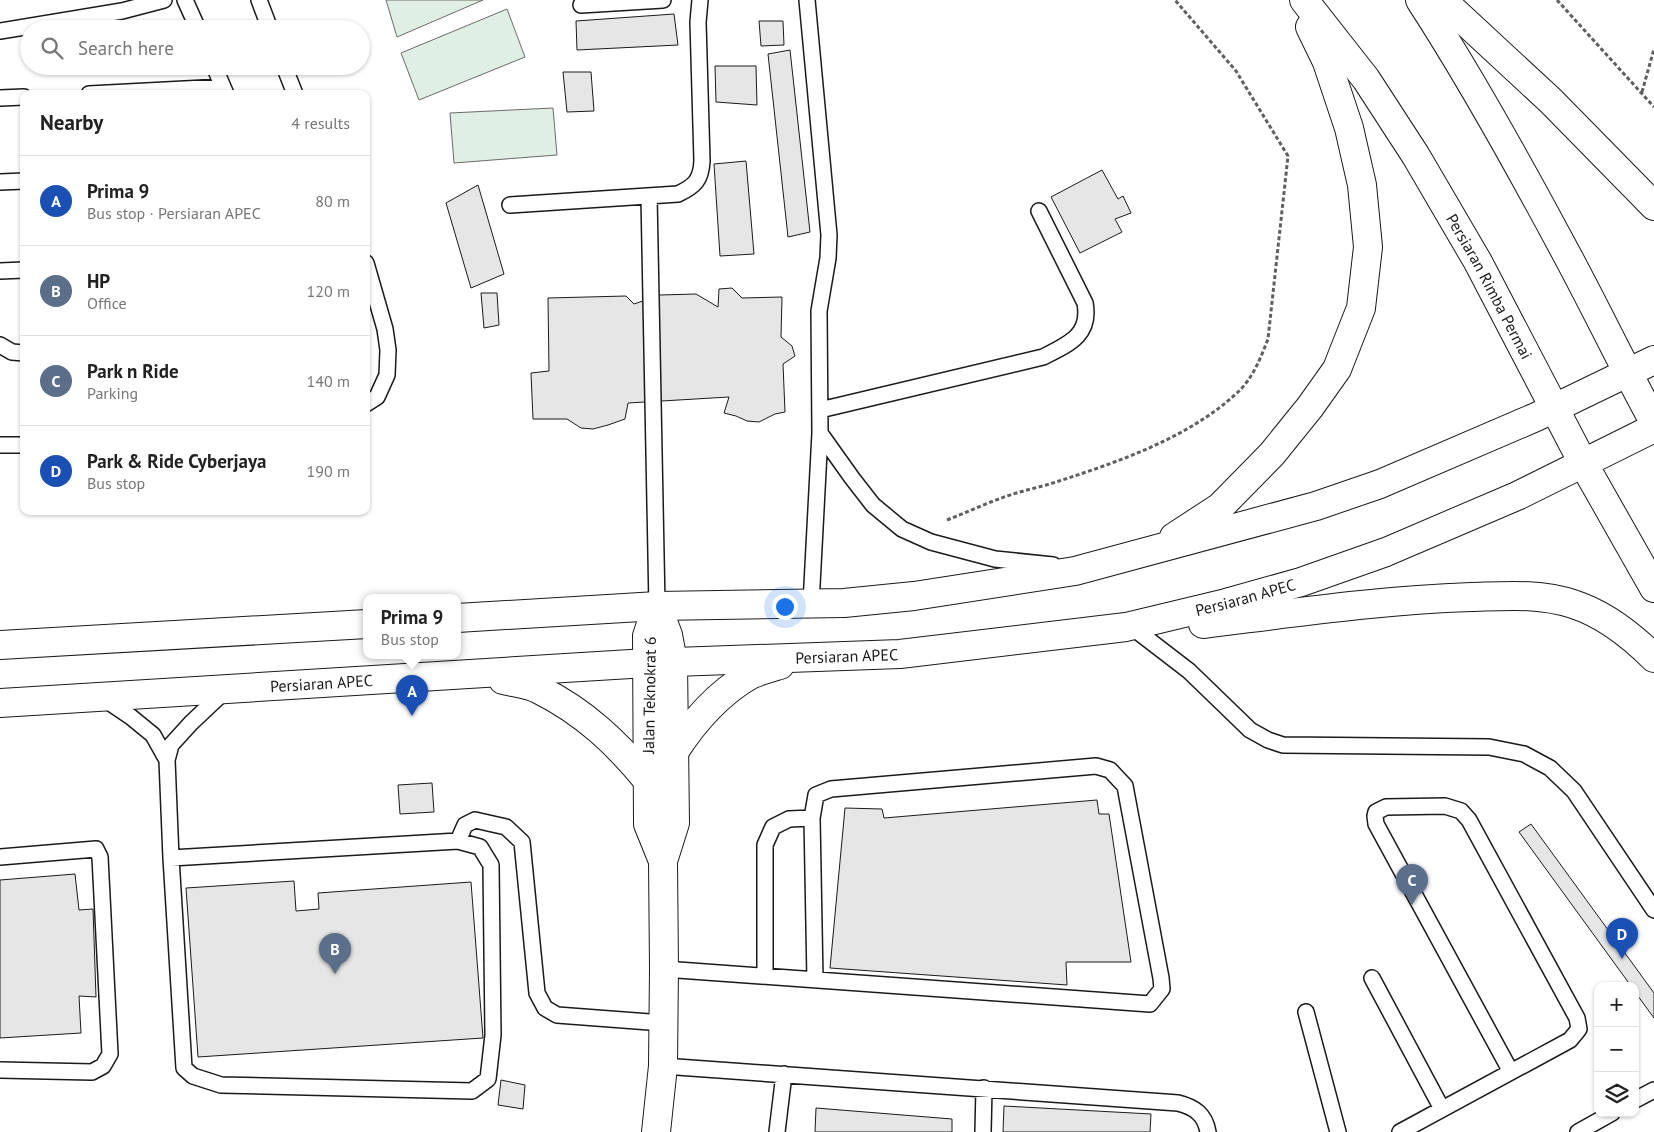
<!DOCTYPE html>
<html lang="en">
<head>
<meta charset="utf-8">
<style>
  body { margin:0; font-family:"PT Sans",sans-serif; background:#f6f6f6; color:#222 }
  .controls { position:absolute; right:15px; bottom:15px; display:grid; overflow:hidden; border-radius:10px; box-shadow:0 1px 4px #0004 }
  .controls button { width:45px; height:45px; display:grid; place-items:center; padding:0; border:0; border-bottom:1px solid #e0e0e0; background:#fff; color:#222; font:25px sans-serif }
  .you { position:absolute; left:784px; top:606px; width:18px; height:18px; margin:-12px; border:4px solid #fff; border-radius:50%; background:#1a73e8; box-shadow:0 0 0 8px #1a73e833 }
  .badge { display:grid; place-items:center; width:32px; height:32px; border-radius:50%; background:#c62828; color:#fff; font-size:16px; font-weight:700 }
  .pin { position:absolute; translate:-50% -41px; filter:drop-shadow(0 1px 2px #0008) }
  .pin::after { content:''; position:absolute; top:26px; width:18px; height:15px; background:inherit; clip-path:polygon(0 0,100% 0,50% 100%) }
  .popup { position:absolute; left:363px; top:594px; width:98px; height:65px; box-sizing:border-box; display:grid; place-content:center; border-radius:10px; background:#fff; filter:drop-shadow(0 1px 4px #0005); font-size:16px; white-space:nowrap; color:#767676 }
  .popup b { font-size:19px; color:#222 }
  .popup::after { content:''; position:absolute; left:50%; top:100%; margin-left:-10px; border:10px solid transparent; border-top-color:#fff }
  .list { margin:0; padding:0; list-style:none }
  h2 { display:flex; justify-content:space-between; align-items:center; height:65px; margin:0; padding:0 20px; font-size:21px }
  h2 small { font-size:16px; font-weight:400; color:#767676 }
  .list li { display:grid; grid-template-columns:32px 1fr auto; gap:15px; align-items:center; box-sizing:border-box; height:90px; padding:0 20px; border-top:1px solid #e0e0e0 }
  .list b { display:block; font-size:19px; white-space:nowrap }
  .list p { margin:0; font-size:16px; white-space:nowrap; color:#767676 }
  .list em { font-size:16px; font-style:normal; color:#767676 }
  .icon { flex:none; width:28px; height:28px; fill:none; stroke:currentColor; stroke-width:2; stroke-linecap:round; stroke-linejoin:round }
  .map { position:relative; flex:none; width:1654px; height:1132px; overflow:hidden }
  .search { position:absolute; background:#fff; box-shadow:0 1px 4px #0004; left:20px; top:20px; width:350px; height:55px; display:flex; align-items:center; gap:12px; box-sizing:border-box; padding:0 18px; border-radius:28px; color:#767676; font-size:19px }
  .panel { position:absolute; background:#fff; box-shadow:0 1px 4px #0004; left:20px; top:90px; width:350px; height:425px; border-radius:10px }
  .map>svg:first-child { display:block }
  .green { fill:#e0efe3; stroke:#6a6a6a }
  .building { fill:#e6e6e6; stroke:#1a1a1a }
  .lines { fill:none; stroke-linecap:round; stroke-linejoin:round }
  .lane-casing { stroke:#1a1a1a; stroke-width:18 }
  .street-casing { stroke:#1a1a1a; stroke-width:30 }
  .secondary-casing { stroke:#1a1a1a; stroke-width:30 }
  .primary-casing { stroke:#1a1a1a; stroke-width:30 }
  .path { stroke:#5f5f5f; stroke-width:3; stroke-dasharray:4 2.5; stroke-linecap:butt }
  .lane { stroke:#fff; stroke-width:15 }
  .street { stroke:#fff; stroke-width:28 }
  .secondary { stroke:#fff; stroke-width:28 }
  .primary { stroke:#fff; stroke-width:28 }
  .labels { text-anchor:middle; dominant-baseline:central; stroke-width:4; stroke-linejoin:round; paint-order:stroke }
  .street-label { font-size:16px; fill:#1a1a1a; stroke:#fff }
</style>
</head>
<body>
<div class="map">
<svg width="1654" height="1132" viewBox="0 0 1654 1132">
  <rect width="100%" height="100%" fill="#fff"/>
  <path class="green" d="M386 0H483L397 37Z
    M507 9 525 57 419 100 401 53Z
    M553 108 557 155 454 163 450 113Z"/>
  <path class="building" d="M674 14 678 45 577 50 576 21Z
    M759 21H783L784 45 761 46Z
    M790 50 810 232 788 237 768 54Z
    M715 66H756L757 105 716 102Z
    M563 72H591L594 111 567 112Z
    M746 161 754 254 720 256 714 164Z
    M1102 170 1118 199 1123 196 1131 213 1115 219 1122 232 1080 253 1051 197Z
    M478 185 504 274 471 288 446 203Z
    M732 288 742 298 782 297 781 337 792 346 795 356 783 364 785 412 775 414 759 422 747 421 736 416 724 413 729 397 628 403 625 419 608 425 593 429 581 428 567 419H533L531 373 549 371 548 298 626 296 634 304 660 295 696 294 718 307 719 289Z
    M481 293H497L499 325 484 328Z
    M432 783 434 812 400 814 398 785Z
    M1097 800 1099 814H1109L1131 962H1066L1067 985 830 968 845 808 882 809 884 818Z
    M1531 824 1654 993V1018L1635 992V986H1631L1519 832Z
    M75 874 79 910 93 909 96 997 79 996 81 1033 0 1038V880Z
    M294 881 296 911 319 909 318 893 471 882 483 1038 198 1057 186 888Z
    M501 1080 525 1085 523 1109 498 1105Z
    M1004 1106 1151 1114 1150 1132H1003Z
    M816 1108 952 1119V1132H815Z"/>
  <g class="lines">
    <defs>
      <path id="lane" d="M185 0 198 29
        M259 0 270 29
        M807 0 829 235 828 258 819 311 820 433 811 604
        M581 5 663 0
        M0 31 122 11 164 0
        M214 66 226 94
        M284 66 295 94
        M89 94 223 87
        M0 98 24 97
        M0 182 24 181
        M649 196 657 606
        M510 205 678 194C695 186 701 180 702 161L698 22 700 0
        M366 263 385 329 388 350 387 375 377 397 366 404
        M0 271 24 270
        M0 345 12 352 24 353
        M820 410 1043 357C1069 344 1091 335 1085 303L1039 211
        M820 433 852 478 873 505 902 529 931 542 995 559 1053 565
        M0 445H24
        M1137 631 1189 671 1250 730 1268 740 1283 745 1489 747 1524 754 1550 768 1574 791 1654 910
        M103 698 131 717 153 735 167 760 171 745 191 723 226 690
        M167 760 171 858
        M458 841 480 847 491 865 493 1035 488 1079 472 1091 221 1085 193 1076 184 1068 171 858Z
        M458 841 465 825 475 820 506 827 522 842 537 993 545 1008 557 1015 663 1023
        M0 857 96 849 100 857 110 1054 103 1066 92 1072 0 1070
        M664 969 1150 1004 1162 989 1161 978 1125 786 1110 770 1096 766 831 789 816 795 812 818 815 980
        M765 976V845L773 827 789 819 812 818
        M1372 978 1442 1109
        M1306 1012 1338 1132
        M663 1066 1178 1103C1194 1107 1205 1114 1208 1132
        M1635 1100 1654 1090
        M777 1132 784 1074
        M983 1132 984 1088
        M1400 1132 1570 1040 1579 1029 1577 1018 1469 820 1461 811 1445 806 1386 807 1376 812 1375 816 1376 824 1511 1072
        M1578 1132 1612 1113"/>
      <path id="street" d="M657 606 647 636 648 824 663 861
        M656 1132 663 1066 664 969 663 861 675 823 673 662 668 635 657 606"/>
      <path id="secondary" d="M1627 373 1654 360"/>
      <g id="primary">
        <path id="s1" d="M1304 0 1366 79 1416 156 1478 262 1583 463 1654 588"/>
        <path d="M1420 0C1470 77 1515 158 1559 240 1592 300 1621 362 1654 422"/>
        <path d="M1442 0 1551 101 1654 206"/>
        <path d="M1174 537 1220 507 1272 454 1310 407 1337 369 1361 308 1368 247 1362 185 1349 128 1327 62 1310 27"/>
        <path d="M457 618 657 606 844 603 914 596 1075 571 1316 506 1380 484 1536 417 1627 373"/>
        <path d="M1203 624C1292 613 1381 600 1471 597 1506 596 1539 593 1573 604 1604 614 1631 635 1654 658"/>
        <path d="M0 645 367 624"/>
        <path d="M503 680C515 683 529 684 540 690 584 712 617 743 648 781"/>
        <path id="s2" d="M0 703 647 663 900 654 1126 627 1226 603 1301 582 1386 552 1517 496 1654 428"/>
        <path d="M674 752C694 721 717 694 750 675 759 671 770 668 780 665"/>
      </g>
    </defs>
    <use href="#lane" class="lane-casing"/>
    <use href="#street" class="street-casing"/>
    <use href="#secondary" class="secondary-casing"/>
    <use href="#primary" class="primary-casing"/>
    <path class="path" d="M1557 0 1654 107
      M1642 92 1654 49
      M947 520C967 512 987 503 1007 496 1024 490 1042 487 1059 481 1121 461 1190 437 1238 392 1253 378 1261 357 1268 339L1288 156 1236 71 1175 0"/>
    <use href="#lane" class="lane"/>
    <use href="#street" class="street"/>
    <use href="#secondary" class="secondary"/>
    <use href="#primary" class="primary"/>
  </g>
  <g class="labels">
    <g class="street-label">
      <text stroke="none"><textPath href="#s1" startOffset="342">Persiaran Rimba Permai</textPath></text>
      <text stroke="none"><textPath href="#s2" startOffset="1252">Persiaran APEC</textPath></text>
      <text stroke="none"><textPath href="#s2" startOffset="848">Persiaran APEC</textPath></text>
      <text stroke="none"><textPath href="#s2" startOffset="322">Persiaran APEC</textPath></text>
      <text transform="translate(649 695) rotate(-89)">Jalan Teknokrat 6</text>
    </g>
  </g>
</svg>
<div class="controls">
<button>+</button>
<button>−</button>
<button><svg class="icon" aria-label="layers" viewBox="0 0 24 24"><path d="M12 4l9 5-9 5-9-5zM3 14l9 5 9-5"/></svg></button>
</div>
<div class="you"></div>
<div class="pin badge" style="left:412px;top:716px;background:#1a4fb4">A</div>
<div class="popup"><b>Prima 9</b>Bus stop</div>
<div class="pin badge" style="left:335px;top:974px;background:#5c6f8a">B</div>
<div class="pin badge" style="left:1412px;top:905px;background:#5c6f8a">C</div>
<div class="pin badge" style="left:1622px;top:959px;background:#1a4fb4">D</div>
<div class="search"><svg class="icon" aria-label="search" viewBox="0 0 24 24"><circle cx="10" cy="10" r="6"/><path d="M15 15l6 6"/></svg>Search here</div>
<section class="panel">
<h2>Nearby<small>4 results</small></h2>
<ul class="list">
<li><span class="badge" style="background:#1a4fb4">A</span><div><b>Prima 9</b><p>Bus stop · Persiaran APEC</p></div><em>80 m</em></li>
<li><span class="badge" style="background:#5c6f8a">B</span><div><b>HP</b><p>Office</p></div><em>120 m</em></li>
<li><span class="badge" style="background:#5c6f8a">C</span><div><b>Park n Ride</b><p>Parking</p></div><em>140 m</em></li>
<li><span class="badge" style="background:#1a4fb4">D</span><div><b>Park &amp; Ride Cyberjaya</b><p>Bus stop</p></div><em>190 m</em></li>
</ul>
</section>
</div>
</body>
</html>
